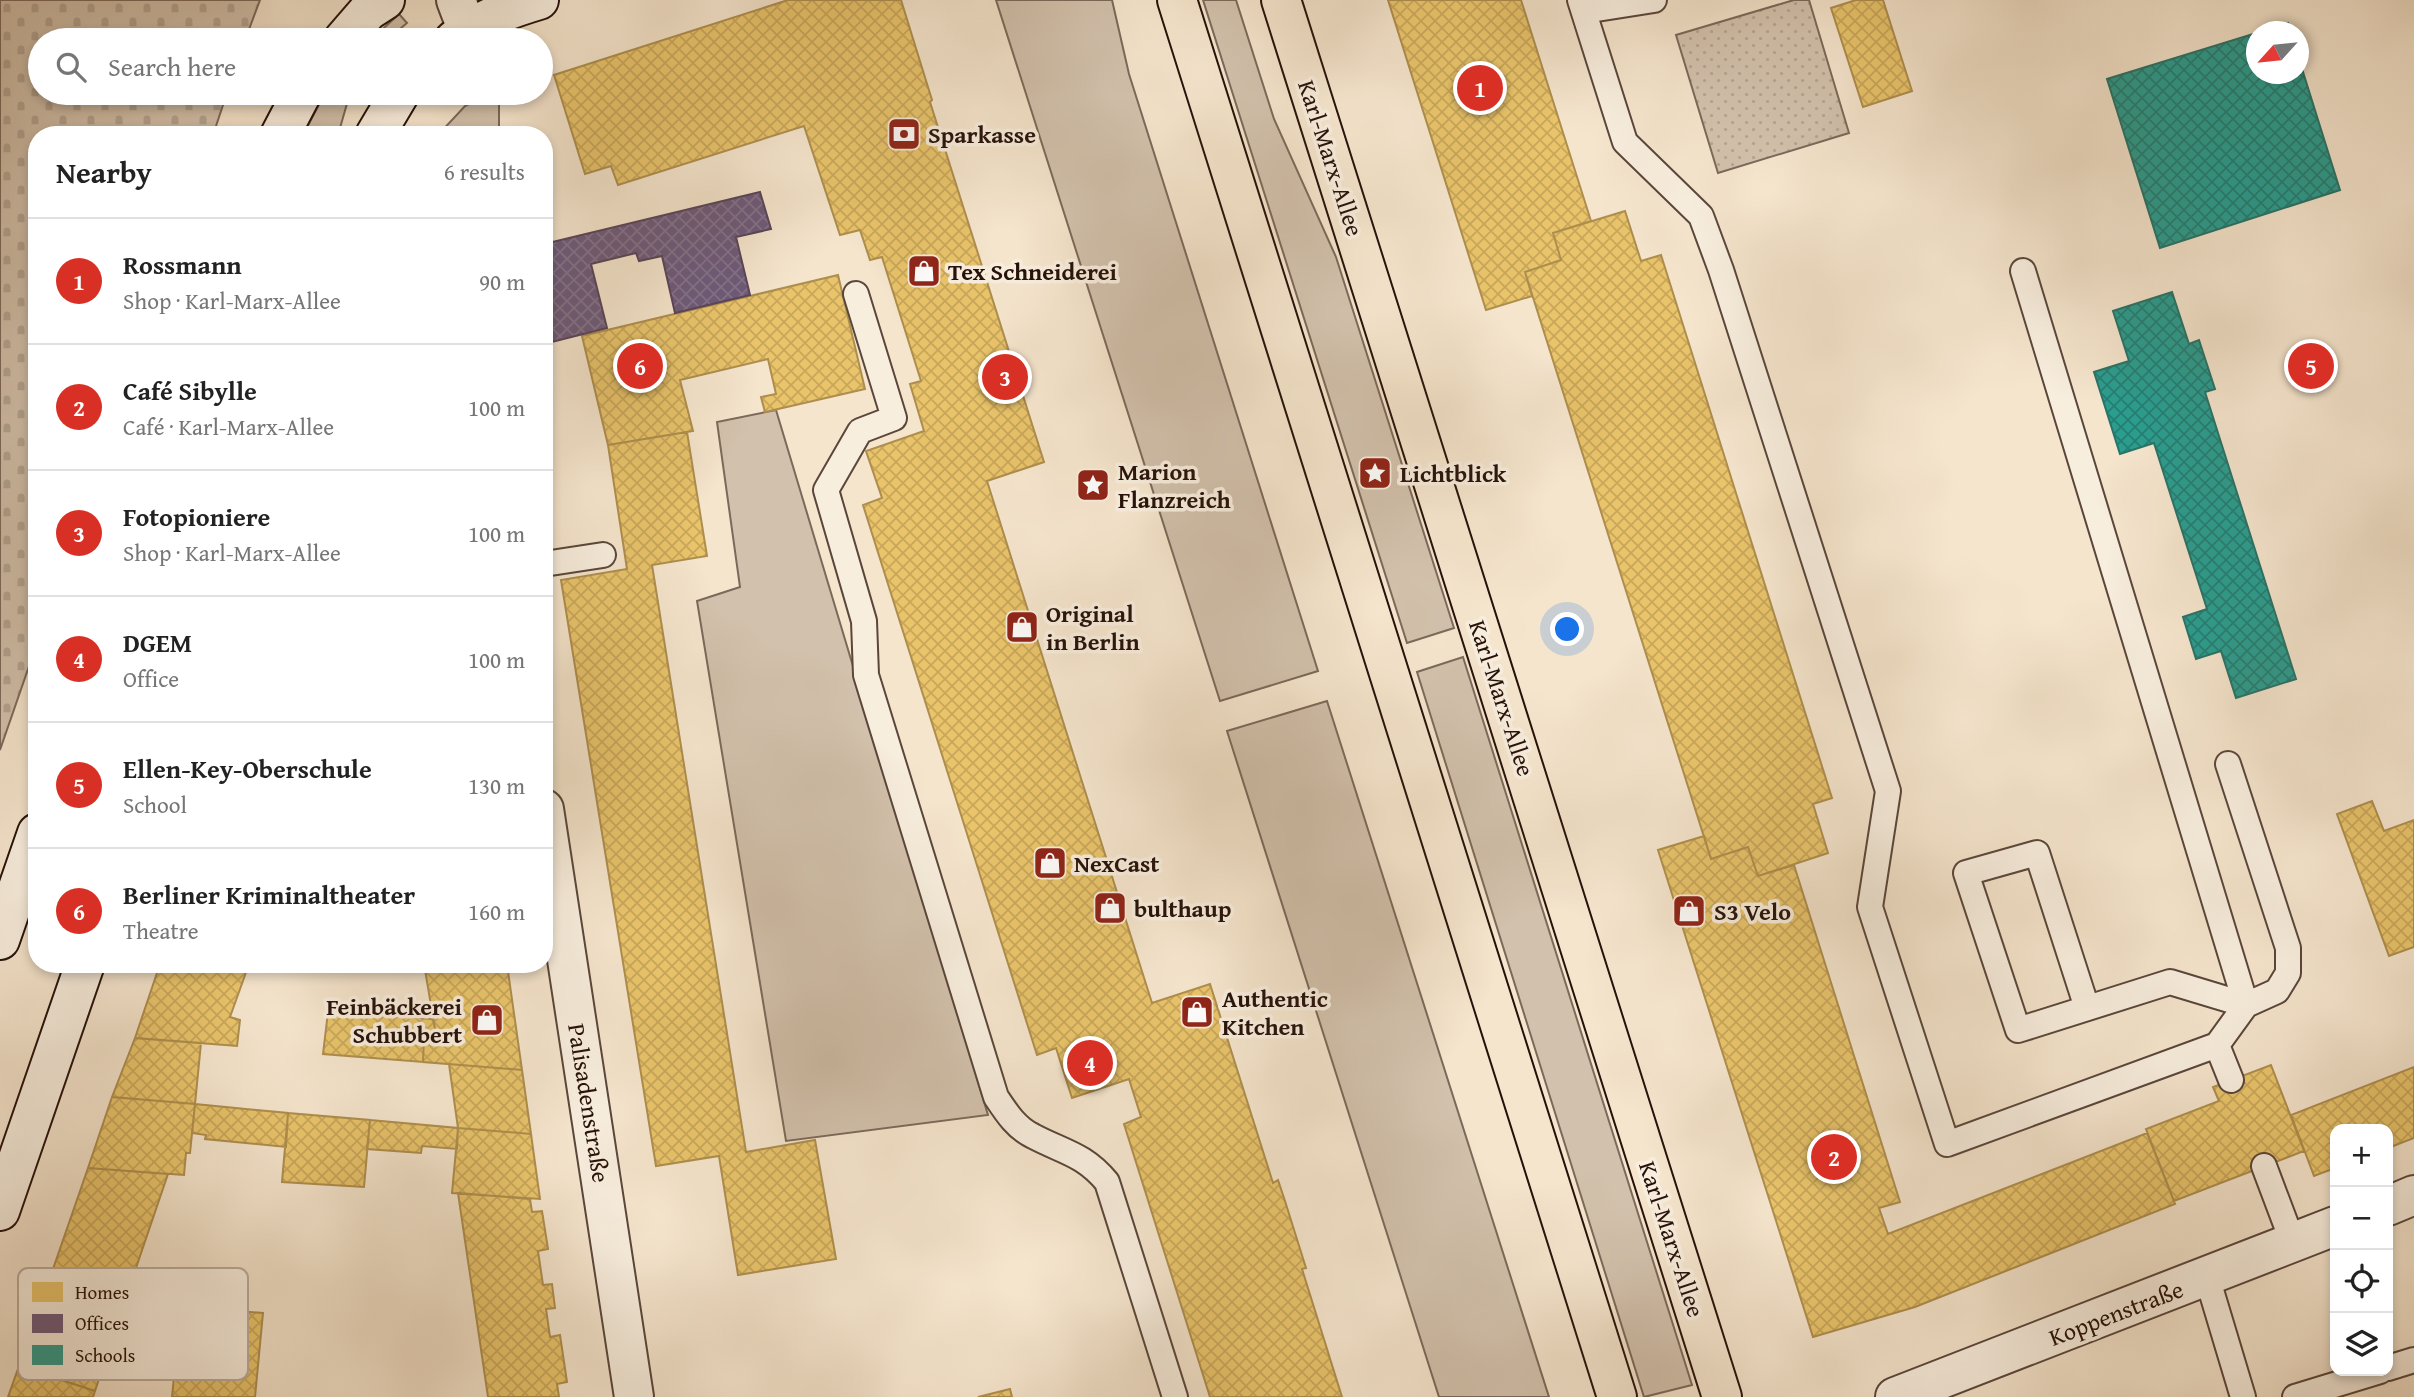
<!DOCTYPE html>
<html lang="en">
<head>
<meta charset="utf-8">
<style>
  body { margin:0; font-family:"Gentium Book Plus",serif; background:#f2f2f2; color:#222 }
  .controls { position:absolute; right:21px; bottom:21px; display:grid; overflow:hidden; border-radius:14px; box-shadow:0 4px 10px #0003 }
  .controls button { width:63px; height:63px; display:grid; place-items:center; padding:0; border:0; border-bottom:2px solid #e0e0e0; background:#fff; color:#222; font:35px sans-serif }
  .compass { position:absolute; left:2246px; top:21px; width:63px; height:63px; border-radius:50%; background:#fff; box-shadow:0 4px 10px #0003; rotate:243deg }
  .you { position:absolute; left:1568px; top:630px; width:24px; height:24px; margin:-18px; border:5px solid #fff; border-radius:50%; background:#1a73e8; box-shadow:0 0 0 10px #1a73e833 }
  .badge { display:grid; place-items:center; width:46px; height:46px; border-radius:50%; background:#d93025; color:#fff; font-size:23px; font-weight:700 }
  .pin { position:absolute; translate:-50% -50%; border:4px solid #fff; box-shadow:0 2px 7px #0006 }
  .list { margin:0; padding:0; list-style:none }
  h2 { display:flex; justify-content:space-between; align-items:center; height:91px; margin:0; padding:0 28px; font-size:30px }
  h2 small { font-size:23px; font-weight:400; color:#767676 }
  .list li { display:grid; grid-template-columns:46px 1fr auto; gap:21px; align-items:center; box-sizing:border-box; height:126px; padding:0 28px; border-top:2px solid #e0e0e0 }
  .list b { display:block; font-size:26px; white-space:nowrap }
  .list p { margin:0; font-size:23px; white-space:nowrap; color:#767676 }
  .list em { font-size:23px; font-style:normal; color:#767676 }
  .icon { flex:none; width:38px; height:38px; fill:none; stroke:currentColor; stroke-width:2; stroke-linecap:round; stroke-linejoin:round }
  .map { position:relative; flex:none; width:2414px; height:1397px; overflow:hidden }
  .search { position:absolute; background:#fff; box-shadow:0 4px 10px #0003; left:28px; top:28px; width:525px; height:77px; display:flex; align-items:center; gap:18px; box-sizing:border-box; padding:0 24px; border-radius:38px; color:#767676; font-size:26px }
  .panel { position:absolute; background:#fff; box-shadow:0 4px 10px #0003; left:28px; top:126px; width:525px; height:847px; border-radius:28px }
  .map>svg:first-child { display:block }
  .grass { fill:#d2c1ac; stroke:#7c695b; stroke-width:2 }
  .cemetery { fill:url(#cemetery-stones); stroke:#7c695b; stroke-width:2 }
  .park { fill:url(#park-dots); stroke:#7c695b; stroke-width:2 }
  .homes { fill:url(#homes-cross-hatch); stroke:#ae8e4d; stroke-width:2 }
  .offices { fill:url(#offices-cross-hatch); stroke:#584358; stroke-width:2 }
  .schools { fill:url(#schools-cross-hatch); stroke:#297367; stroke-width:2 }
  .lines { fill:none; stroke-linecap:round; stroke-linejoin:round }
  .lane-casing { stroke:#5a463b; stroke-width:28 }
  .street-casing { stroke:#5a463b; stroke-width:42 }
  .secondary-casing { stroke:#26110a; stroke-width:42 }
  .primary-casing { stroke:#26110a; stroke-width:42 }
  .lane { stroke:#f8eede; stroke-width:24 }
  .street { stroke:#f8eede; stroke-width:38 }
  .secondary { stroke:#f8eede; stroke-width:38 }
  .primary { stroke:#f5e5cd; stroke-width:38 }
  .labels { text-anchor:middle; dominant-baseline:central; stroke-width:7; stroke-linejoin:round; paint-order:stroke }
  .poi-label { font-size:24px; font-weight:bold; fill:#26110a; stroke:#f8eede; text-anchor:start }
  .street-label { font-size:24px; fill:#26110a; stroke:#f8eede }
  .key { fill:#f8eede; stroke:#b9ac9e; stroke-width:2 }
  .key-label { font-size:19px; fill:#26110a }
</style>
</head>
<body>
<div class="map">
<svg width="2414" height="1397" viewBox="0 0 2414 1397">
  <defs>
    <pattern id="cemetery-stones" width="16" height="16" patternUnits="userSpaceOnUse" patternTransform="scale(1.75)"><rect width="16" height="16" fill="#d2c1ac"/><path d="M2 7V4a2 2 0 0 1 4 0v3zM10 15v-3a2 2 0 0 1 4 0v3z" fill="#b4a593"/></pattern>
    <pattern id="park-dots" width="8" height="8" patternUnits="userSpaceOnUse" patternTransform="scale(1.75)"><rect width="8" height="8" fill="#d2c1ac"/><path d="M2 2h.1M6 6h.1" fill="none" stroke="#b4a593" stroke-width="1.8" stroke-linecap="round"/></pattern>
    <pattern id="homes-cross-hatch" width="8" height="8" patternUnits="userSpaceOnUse" patternTransform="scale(1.75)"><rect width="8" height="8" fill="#e9c46a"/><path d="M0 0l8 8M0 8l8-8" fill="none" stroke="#c8a75b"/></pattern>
    <pattern id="offices-cross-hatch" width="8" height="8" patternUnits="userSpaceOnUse" patternTransform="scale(1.75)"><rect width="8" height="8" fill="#6d597a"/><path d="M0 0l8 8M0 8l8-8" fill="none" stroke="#817189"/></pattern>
    <pattern id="schools-cross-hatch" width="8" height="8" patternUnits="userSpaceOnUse" patternTransform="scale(1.75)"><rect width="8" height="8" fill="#2a9d8f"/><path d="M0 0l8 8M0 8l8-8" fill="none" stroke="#247f73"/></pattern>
  </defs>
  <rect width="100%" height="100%" fill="#f5e5cd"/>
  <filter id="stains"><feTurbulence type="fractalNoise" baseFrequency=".00286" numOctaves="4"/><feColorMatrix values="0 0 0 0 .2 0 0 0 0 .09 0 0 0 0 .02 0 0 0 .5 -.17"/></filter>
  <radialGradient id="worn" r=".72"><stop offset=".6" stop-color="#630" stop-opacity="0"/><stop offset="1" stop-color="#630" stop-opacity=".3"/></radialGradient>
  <path class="grass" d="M996 0H1112L1129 74 1318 671 1220 701Z
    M1203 0H1236L1274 119 1336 257 1454 628 1407 643Z
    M399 14 407 23 387 40H371Z
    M325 93H350L338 135H303Z
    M490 93H499V135H438L465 106Z
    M776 410 988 1115 786 1141 697 601 740 587 717 422Z
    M1463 657 1692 1385 1644 1397 1417 672Z
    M1327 701 1549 1397H1439L1227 731Z"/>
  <path class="cemetery" d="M0 0H260L245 40H40V93H227L213 135H37V643L0 750Z"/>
  <path class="park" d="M1794 0H1809L1849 133 1718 173 1676 35Z"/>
  <path class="homes" d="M901 0 932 100 930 102 1044 462 987 481 1152 1003 1210 984 1273 1183 1278 1180 1285 1201 1306 1268 1302 1269 1342 1397H1210L1124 1124 1141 1117 1129 1079 1072 1098 1056 1048 1037 1055 863 505 882 498 866 451 924 431 910 384 921 381 882 257 870 260 860 230 840 235 804 126 618 185 611 166 585 174 554 75 788 0Z
    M1388 0H1521L1591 221 1553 233 1561 260 1525 272 1532 296 1486 310Z
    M1856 0H1883L1912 91 1863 107 1831 8Z
    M1625 211 1641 261 1661 255 1832 798 1813 804 1828 853 1758 876 1748 847 1711 859 1525 272 1561 260 1553 233Z
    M838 275 865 389 765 412 761 397 776 394 768 359 680 380 693 431 608 445 582 336Z
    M687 432 707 556 652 565 746 1152 815 1140 836 1259 738 1275 719 1156 656 1166 561 580 627 569 608 445Z
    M2372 801 2384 831 2414 820V947L2389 956 2337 814Z
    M1704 836 1711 859 1748 847 1758 876 1794 865 1900 1202 1879 1208 1888 1234 2147 1133 2175 1204 1915 1307 1813 1337 1658 850Z
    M160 964H249L230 1017 240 1020 237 1046 135 1038Z
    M424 964H507L522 1070 423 1062 424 1037 435 1029Z
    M328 1012 433 1019 435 1029 424 1037 423 1062 323 1054Z
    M135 1038 201 1043 195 1104 112 1097Z
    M449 1064 522 1070 531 1134 458 1128Z
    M2271 1065 2304 1151 2174 1201 2146 1129 2219 1101 2213 1087Z
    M2414 1067V1138L2388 1148V1129H2335V1168L2314 1176 2291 1115Z
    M112 1097 195 1104 190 1153H186L184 1175 88 1168Z
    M195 1104 288 1113 286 1147 205 1139 206 1135 192 1133Z
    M288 1113 370 1120 364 1187 282 1182Z
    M370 1120 458 1128 457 1149 422 1146 421 1153 367 1149Z
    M458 1128 531 1134 540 1199 452 1193Z
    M88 1168 168 1174 124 1303 44 1295Z
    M458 1193 530 1199 532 1212 542 1211 548 1249 538 1251 543 1285 552 1284 555 1308 546 1309 550 1337 560 1335 567 1382 557 1384 559 1397H488Z
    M44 1295 124 1303 95 1391 19 1366Z
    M181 1306 263 1313 255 1397H172Z
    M19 1366 95 1391 93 1397H8Z
    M1010 1389 1012 1397H978Z"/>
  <path class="offices" d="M760 192 771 229 736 237 750 295 675 313 662 256 639 261 636 253 591 264 607 328 544 344V244Z"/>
  <path class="schools" d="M2288 23 2291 32H2260Z
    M2256 33V74H2298V56L2340 190 2160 248 2107 79Z
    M2172 292 2189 344 2199 340 2215 389 2205 392 2296 679 2236 698 2221 651 2196 659 2183 617 2207 609 2154 443 2120 454 2094 372 2129 361 2113 311Z"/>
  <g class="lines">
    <defs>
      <path id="lane" d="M1580 0 1625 142 1701 216 1721 270 1888 791 1870 907 1947 1144 2217 1045 2246 1005 2277 991 2288 973V948L2228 764
        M1584 11 1654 0
        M2023 271 2246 1005
        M856 294 894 418 860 431 826 490 864 621 866 675 996 1097C1006 1112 1016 1128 1033 1136 1063 1152 1084 1154 1107 1182L1175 1397
        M544 564 603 555
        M2087 1008 2037 853 1966 873 2018 1030 2170 982 2246 1005
        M2217 1045 2231 1080
        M2264 1166 2293 1243
        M2207 1277 2243 1397
        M2388 1368 2414 1360
        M2295 1397 2380 1371"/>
      <path id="street" d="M456 0 467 29
        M544 809 634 1397
        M2388 1206 2414 1195
        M1895 1397 2335 1226"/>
      <path id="secondary" d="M343 40 368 11 385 0
        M454 40C478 20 509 9 539 0
        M280 135 302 93
        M375 135 400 93
        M0 940 37 833
        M0 1211 85 964"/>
      <path id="primary" d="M1177 0 1617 1397
        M1281 0 1722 1397"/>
    </defs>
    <use href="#lane" class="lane-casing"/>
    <use href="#street" class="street-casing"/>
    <use href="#secondary" class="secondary-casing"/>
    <use href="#primary" class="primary-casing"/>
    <use href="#lane" class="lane"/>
    <use href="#street" class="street"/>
    <use href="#secondary" class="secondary"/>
    <use href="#primary" class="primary"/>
  </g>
  <defs>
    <symbol id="bank-square" viewBox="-11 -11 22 22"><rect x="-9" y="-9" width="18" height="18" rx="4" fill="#8f2418" stroke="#f8eede"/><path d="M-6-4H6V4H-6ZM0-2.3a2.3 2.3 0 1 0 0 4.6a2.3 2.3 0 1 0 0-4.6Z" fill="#fff"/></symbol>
    <symbol id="shop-square" viewBox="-11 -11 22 22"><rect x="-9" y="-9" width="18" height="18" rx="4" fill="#8f2418" stroke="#f8eede"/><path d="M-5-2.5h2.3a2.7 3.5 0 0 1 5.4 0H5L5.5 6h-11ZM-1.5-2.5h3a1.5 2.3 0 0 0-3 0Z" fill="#fff"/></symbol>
    <symbol id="sight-square" viewBox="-11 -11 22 22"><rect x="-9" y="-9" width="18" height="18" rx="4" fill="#8f2418" stroke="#f8eede"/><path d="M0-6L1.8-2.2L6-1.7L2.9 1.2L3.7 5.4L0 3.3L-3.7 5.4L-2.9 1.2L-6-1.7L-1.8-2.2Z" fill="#fff"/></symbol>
  </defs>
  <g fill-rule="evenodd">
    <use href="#bank-square" x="885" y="115" width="38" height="38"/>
    <use href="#shop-square" x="905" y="252" width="38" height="38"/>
    <use href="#sight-square" x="1356" y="454" width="38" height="38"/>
    <use href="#sight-square" x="1074" y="466" width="38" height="38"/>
    <use href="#shop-square" x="1003" y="608" width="38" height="38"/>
    <use href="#shop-square" x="1031" y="844" width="38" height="38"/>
    <use href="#shop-square" x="1091" y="889" width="38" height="38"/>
    <use href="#shop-square" x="1670" y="892" width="38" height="38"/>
    <use href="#shop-square" x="1178" y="993" width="38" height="38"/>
    <use href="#shop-square" x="468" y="1001" width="38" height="38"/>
  </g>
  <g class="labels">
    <g class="poi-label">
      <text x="928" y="134">Sparkasse</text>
      <text x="948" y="271">Tex Schneiderei</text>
      <text x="1118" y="471">Marion<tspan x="1118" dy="28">Flanzreich</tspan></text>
      <text x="1400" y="473">Lichtblick</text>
      <text x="1046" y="613">Original<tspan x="1046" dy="28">in Berlin</tspan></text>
      <text x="1074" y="863">NexCast</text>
      <text x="1134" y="908">bulthaup</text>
      <text x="1714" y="911">S3 Velo</text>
      <text x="1222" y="998">Authentic<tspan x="1222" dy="28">Kitchen</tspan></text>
      <text x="462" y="1006" text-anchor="end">Feinbäckerei<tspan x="462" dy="28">Schubbert</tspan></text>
    </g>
    <g class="street-label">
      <text transform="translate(1331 158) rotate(72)">Karl-Marx-Allee</text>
      <text transform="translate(1502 698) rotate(72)">Karl-Marx-Allee</text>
      <text transform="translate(589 1103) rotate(81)">Palisadenstraße</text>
      <text transform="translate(1672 1239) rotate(72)">Karl-Marx-Allee</text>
      <text transform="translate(2116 1313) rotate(-21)">Koppenstraße</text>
    </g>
  </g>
  <rect x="18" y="1268" width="230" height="112" rx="10" class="key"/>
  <rect x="32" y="1282" width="31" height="20" fill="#e9c46a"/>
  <rect x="32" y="1314" width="31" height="19" fill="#6d597a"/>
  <rect x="32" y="1345" width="31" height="20" fill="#2a9d8f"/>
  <g class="key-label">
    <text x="75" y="1299">Homes</text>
    <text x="75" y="1330">Offices</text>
    <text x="75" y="1362">Schools</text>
  </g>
  <rect width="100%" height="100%" filter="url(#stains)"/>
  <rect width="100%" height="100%" fill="url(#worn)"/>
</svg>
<div class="controls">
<button>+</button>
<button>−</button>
<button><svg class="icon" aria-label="locate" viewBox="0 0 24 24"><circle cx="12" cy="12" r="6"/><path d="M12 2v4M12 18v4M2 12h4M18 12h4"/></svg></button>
<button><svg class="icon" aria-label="layers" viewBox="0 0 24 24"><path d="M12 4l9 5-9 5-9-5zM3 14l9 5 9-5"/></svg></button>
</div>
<svg class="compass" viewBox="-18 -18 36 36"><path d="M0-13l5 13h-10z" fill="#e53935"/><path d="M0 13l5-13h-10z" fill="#767676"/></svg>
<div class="you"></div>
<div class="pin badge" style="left:1480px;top:88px">1</div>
<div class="pin badge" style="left:1834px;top:1157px">2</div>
<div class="pin badge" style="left:1005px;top:377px">3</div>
<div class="pin badge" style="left:1090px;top:1063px">4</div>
<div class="pin badge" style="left:2311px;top:366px">5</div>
<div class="pin badge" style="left:640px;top:366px">6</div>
<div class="search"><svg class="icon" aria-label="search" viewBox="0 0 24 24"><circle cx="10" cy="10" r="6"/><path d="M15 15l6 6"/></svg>Search here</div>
<section class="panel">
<h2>Nearby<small>6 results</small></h2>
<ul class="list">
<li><span class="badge">1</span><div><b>Rossmann</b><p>Shop · Karl-Marx-Allee</p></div><em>90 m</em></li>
<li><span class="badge">2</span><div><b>Café Sibylle</b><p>Café · Karl-Marx-Allee</p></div><em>100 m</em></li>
<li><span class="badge">3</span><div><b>Fotopioniere</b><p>Shop · Karl-Marx-Allee</p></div><em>100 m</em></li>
<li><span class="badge">4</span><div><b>DGEM</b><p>Office</p></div><em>100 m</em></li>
<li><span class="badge">5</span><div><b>Ellen-Key-Oberschule</b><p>School</p></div><em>130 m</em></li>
<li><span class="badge">6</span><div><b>Berliner Kriminaltheater</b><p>Theatre</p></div><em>160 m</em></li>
</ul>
</section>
</div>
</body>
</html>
